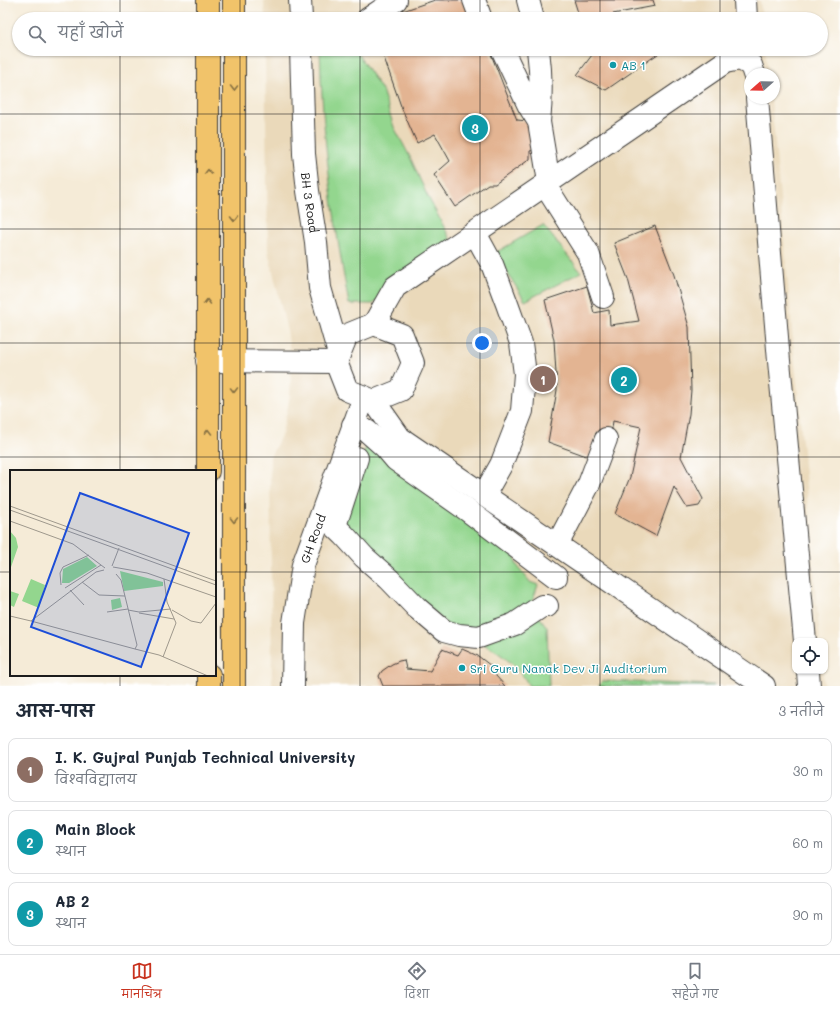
<!DOCTYPE html>
<html lang="hi">
<head>
<meta charset="utf-8">
<style>
  body { margin:0; font-family:Mali,"Playpen Sans Deva",sans-serif; background:#f6f6f7; color:#1f2937 }
  .controls { position:absolute; right:12px; bottom:12px; display:grid; overflow:hidden; border-radius:8px; box-shadow:0 1px 3px #0004 }
  .controls button { width:36px; height:36px; display:grid; place-items:center; padding:0; border:0; border-bottom:1px solid #e0e1e3; background:#fff; color:#1f2937; font:20px sans-serif }
  .compass { position:absolute; left:744px; top:68px; width:36px; height:36px; border-radius:50%; background:#fff; box-shadow:0 1px 3px #0004; rotate:250deg }
  .you { position:absolute; left:482px; top:343px; width:14px; height:14px; margin:-10px; border:3px solid #fff; border-radius:50%; background:#1a73e8; box-shadow:0 0 0 6px #1a73e833 }
  .badge { display:grid; place-items:center; width:26px; height:26px; border-radius:50%; background:#c8321e; color:#fff; font-size:13px; font-weight:700 }
  .pin { position:absolute; translate:-50% -50%; border:2px solid #fff; box-shadow:0 1px 4px #0006 }
  .list { margin:0; padding:0; list-style:none }
  h2 { display:flex; justify-content:space-between; align-items:center; height:52px; margin:0; padding:0 16px; font-size:17px }
  h2 small { font-size:13px; font-weight:400; color:#747a83 }
  .list li { display:grid; grid-template-columns:26px 1fr auto; gap:12px; align-items:center; box-sizing:border-box; height:64px; margin:0 8px 8px; padding:0 8px; border:1px solid #e0e1e3; border-radius:8px }
  .list b { display:block; font-size:15px; white-space:nowrap }
  .list p { margin:0; font-size:13px; white-space:nowrap; color:#747a83 }
  .list em { font-size:13px; font-style:normal; color:#747a83 }
  .icon { flex:none; width:22px; height:22px; fill:none; stroke:currentColor; stroke-width:2; stroke-linecap:round; stroke-linejoin:round }
  .map { position:relative; flex:none; width:840px; height:686px; overflow:hidden }
  .search { position:absolute; background:#fff; box-shadow:0 1px 3px #0004; left:12px; right:12px; top:12px; height:44px; display:flex; align-items:center; gap:10px; box-sizing:border-box; padding:0 14px; border-radius:22px; color:#747a83; font-size:15px }
  .sheet { height:268px; background:#fff }
  nav { display:flex; justify-content:space-around; align-items:center; box-sizing:border-box; height:56px; border-top:1px solid #e0e1e3; background:#fff; font-size:11px; color:#747a83 }
  nav a { display:grid; justify-items:center; gap:2px }
  nav .on { color:#c8321e }
  .map>svg:first-child { display:block }
  .built { fill:#ead9ba }
  .green { fill:#93d68e; stroke:#587955 }
  .building { fill:#e3b492 }
  .lines { fill:none; stroke-linecap:round; stroke-linejoin:round }
  .minor-casing { stroke:#3d3b38; stroke-width:24 }
  .highway-casing { stroke:#3d3b38; stroke-width:24 }
  .minor { stroke:#fff; stroke-width:22 }
  .highway { stroke:#f1c36a; stroke-width:22 }
  .oneway { stroke:#867043 }
  .grid { fill:none; stroke:#1c1c1c; stroke-width:1; stroke-opacity:0.55 }
  .culture-dot { fill:#0f9aa8; stroke:#fff; stroke-width:1.5 }
  .labels { text-anchor:middle; dominant-baseline:central; stroke-width:3; stroke-linejoin:round; paint-order:stroke }
  .culture-label { font-size:12px; fill:#0d838f; stroke:#fff; text-anchor:start }
  .street-label { font-size:12px; fill:#1c1c1c; stroke:#fff }
  .inset-road { fill:none; stroke:#9e988c; stroke-width:1 }
  .view { fill:#1d4ed8; fill-opacity:0.15; stroke:#1d4ed8; stroke-width:2 }
  .inset-edge { fill:none; stroke:#1c1c1c; stroke-width:2 }
</style>
</head>
<body>
<div class="map">
<svg width="840" height="686" viewBox="0 0 840 686">
  <rect width="100%" height="100%" fill="#fff"/>
  <filter id="ink" filterUnits="userSpaceOnUse"><feTurbulence type="fractalNoise" baseFrequency=".025" numOctaves="2"/><feDisplacementMap in="SourceGraphic" scale="8" xChannelSelector="R" yChannelSelector="G"/><feConvolveMatrix kernelMatrix="1 2 1 2 8 2 1 2 1" color-interpolation-filters="sRGB"/></filter>
  <filter id="wash" filterUnits="userSpaceOnUse"><feTurbulence type="fractalNoise" baseFrequency=".012" numOctaves="4" result="noise"/><feDisplacementMap in="SourceGraphic" scale="16" xChannelSelector="R" yChannelSelector="G"/><feGaussianBlur stdDeviation="0.9" result="paint"/><feColorMatrix in="noise" values="0 0 0 0 0 0 0 0 0 0 0 0 0 0 0 0 0 1.4 0 .05"/><feComposite in="paint" operator="in"/></filter>
  <g filter="url(#wash)">
    <rect width="100%" height="100%" fill="#f5ebd7"/>
    <path class="built" d="M264 0H760L762 19H265Z
      M265 49H765L768 74H750V98H771L820 641H795V671H822L824 686H272L270 457 282 434 290 396 291 362 288 335 268 251Z"/>
    <path class="green" d="M320 49H354L382 90 394 127 410 157 426 193 453 244 373 304H349C333 220 322 135 320 49Z
      M543 225 581 272 525 301 495 253Z
      M367 445 514 546 516 564 530 582 538 585 532 602 505 625 453 630 336 522Z
      M537 614 547 627 549 686H529C519 665 497 651 478 641Z
      M602 681 714 685V686H599Z"/>
    <g id="blocks">
      <path class="building" d="M435 0H469L477 19H379Z
        M574 0H653L655 6 613 14 615 19H580Z
        M381 49H489L517 120 539 122 544 148 530 151V159L495 184H488L455 207 434 175 450 161 435 134 417 143 402 109Z
        M590 49H665L606 90 577 75 592 55Z
        M655 226 674 275 689 327 691 390 689 414 681 457 703 499 699 506 687 508 674 487 656 536 615 514 630 477 641 427 613 421 611 435 596 433 589 457 548 442 557 390 554 340 545 300 587 286 594 313 609 310 610 325 639 321 628 279 614 243Z
        M442 649 458 655 462 649 478 656 491 666 496 676 505 686H383L379 676 382 671 392 664 399 661 404 660 406 669 430 671Z"/>
    </g>
  </g>
  <g filter="url(#ink)">
    <use href="#blocks" fill-opacity="0" stroke="#3d3b38" stroke-width="1"/>
    <g class="lines">
      <defs>
        <g id="minor">
          <path d="M300 0 301 19"/>
          <path d="M474 0 481 19"/>
          <path d="M528 0 533 19"/>
          <path d="M745 0 746 19"/>
          <path d="M368 19 396 0"/>
          <path id="s1" d="M301 49 304 154 308 191 316 242 320 288 339 354"/>
          <path d="M502 49 529 106 539 122 549 182"/>
          <path d="M538 49C541 73 542 97 539 122"/>
          <path d="M757 98 779 361 805 641"/>
          <path d="M545 185 588 253 603 297"/>
          <path d="M475 233 492 264 507 304 521 343 525 374 522 411 501 465 484 495"/>
          <path d="M374 324 395 287 725 62 740 59 751 65 754 74"/>
          <path d="M374 324 402 335 413 363 401 390 374 401 347 390 336 362 347 335Z"/>
          <path d="M207 361 336 362"/>
          <path d="M374 401 400 438 764 686"/>
          <path d="M353 425 367 431 385 447 396 460 467 510 556 577"/>
          <path d="M322 514 344 535 364 557 389 579 417 608 444 631 459 635 479 637 515 624 542 606H547"/>
          <path d="M335 526 357 458"/>
          <path d="M557 545 589 484 606 439"/>
          <path d="M808 671 809 686"/>
          <path id="s2" d="M293 686 294 623 303 565 364 397"/>
        </g>
        <path id="highway" d="M208 19V0
          M234 19V0
          M208 49V471
          M209 675V686
          M234 686V49"/>
      </defs>
      <use href="#minor" class="minor-casing"/>
      <use href="#highway" class="highway-casing"/>
      <use href="#minor" class="minor"/>
      <use href="#highway" class="highway"/>
    </g>
    <defs><path id="oneway-chevron" d="M-2-3.5L2.5 0L-2 3.5" fill="none" stroke-width="1.6" stroke-linecap="round" stroke-linejoin="round"/></defs>
    <g class="oneway">
      <use href="#oneway-chevron" transform="translate(234 88) rotate(90)"/>
      <use href="#oneway-chevron" transform="translate(208 172) rotate(-90)"/>
      <use href="#oneway-chevron" transform="translate(234 218) rotate(90)"/>
      <use href="#oneway-chevron" transform="translate(207 302) rotate(-90)"/>
      <use href="#oneway-chevron" transform="translate(234 390) rotate(90)"/>
      <use href="#oneway-chevron" transform="translate(208 432) rotate(-90)"/>
      <use href="#oneway-chevron" transform="translate(234 520) rotate(90)"/>
    </g>
  </g>
  <path class="grid" d="M120 0V19M240 0V19M360 0V19M480 0V19M600 0V19M720 0V19M120 49V471M240 49V686M360 49V686M480 49V686M600 49V686M720 49V686M0 114H840M0 229H840M0 343H840M0 457H840M0 572H11M215 572H840M120 675V686"/>
  <g class="culture-dot">
    <circle cx="613" cy="65" r="4"/>
    <circle cx="462" cy="668" r="4"/>
  </g>
  <g class="labels">
    <g class="culture-label">
      <text x="621" y="65">AB 1</text>
      <text x="470" y="668">Sri Guru Nanak Dev Ji Auditorium</text>
    </g>
    <g class="street-label">
      <text stroke="none"><textPath href="#s1" startOffset="154">BH 3 Road</textPath></text>
      <text stroke="none"><textPath href="#s2" startOffset="150">GH Road</textPath></text>
    </g>
  </g>
  <g transform="translate(10 470)">
    <rect width="206" height="206" fill="#f5ebd7"/>
    <path d="M0 61 6 68 8 77 0 100ZM77 87 87 96 59 113H52L53 99ZM110 101 153 112V116L114 121ZM21 109 35 115 29 138 12 131ZM0 121 9 124 4 137 0 135ZM110 128 112 137 102 140 101 130Z" fill="#93d68e"/>
    <path class="inset-road" d="M0 36 206 111M0 40 206 115M0 51 63 74 95 98M102 96 109 78M103 97 137 103 206 127M94 100 86 102 21 151 125 179 127 175 111 110 106 104M72 112 89 125 115 126M51 115 50 103 53 97 79 85M55 118 91 95M60 120 74 135M118 140 129 142 161 139M162 140 181 151 191 153 206 133M97 142 118 139M129 143 164 149M0 146 21 151M125 179 149 185 198 206M153 187 166 153 157 132 154 109"/>
    <path class="view" d="M70 23 179 63 131 197 21 157Z"/>
    <rect width="206" height="206" class="inset-edge"/>
  </g>
</svg>
<div class="controls">
<button><svg class="icon" aria-label="locate" viewBox="0 0 24 24"><circle cx="12" cy="12" r="6"/><path d="M12 2v4M12 18v4M2 12h4M18 12h4"/></svg></button>
</div>
<svg class="compass" viewBox="-18 -18 36 36"><path d="M0-13l5 13h-10z" fill="#e53935"/><path d="M0 13l5-13h-10z" fill="#747a83"/></svg>
<div class="you"></div>
<div class="pin badge" style="left:543px;top:379px;background:#8d6e63">1</div>
<div class="pin badge" style="left:624px;top:380px;background:#0f9aa8">2</div>
<div class="pin badge" style="left:475px;top:128px;background:#0f9aa8">3</div>
<div class="search"><svg class="icon" aria-label="search" viewBox="0 0 24 24"><circle cx="10" cy="10" r="6"/><path d="M15 15l6 6"/></svg>यहाँ खोजें</div>
</div>
<section class="sheet">
<h2>आस-पास<small>3 नतीजे</small></h2>
<ul class="list">
<li><span class="badge" style="background:#8d6e63">1</span><div><b>I. K. Gujral Punjab Technical University</b><p>विश्वविद्यालय</p></div><em>30 m</em></li>
<li><span class="badge" style="background:#0f9aa8">2</span><div><b>Main Block</b><p>स्थान</p></div><em>60 m</em></li>
<li><span class="badge" style="background:#0f9aa8">3</span><div><b>AB 2</b><p>स्थान</p></div><em>90 m</em></li>
</ul>
</section>
<nav>
<a class="on"><svg class="icon" aria-label="map" viewBox="0 0 24 24"><path d="M3 6l6-2 6 2 6-2v14l-6 2-6-2-6 2zM9 4v14M15 6v14"/></svg>मानचित्र</a>
<a><svg class="icon" aria-label="directions" viewBox="0 0 24 24"><path d="M12 3l9 9-9 9-9-9zM9 14v-3h6M13 9l2 2-2 2"/></svg>दिशा</a>
<a><svg class="icon" aria-label="saved" viewBox="0 0 24 24"><path d="M7 4h10v16l-5-4-5 4z"/></svg>सहेजे गए</a>
</nav>
</body>
</html>
